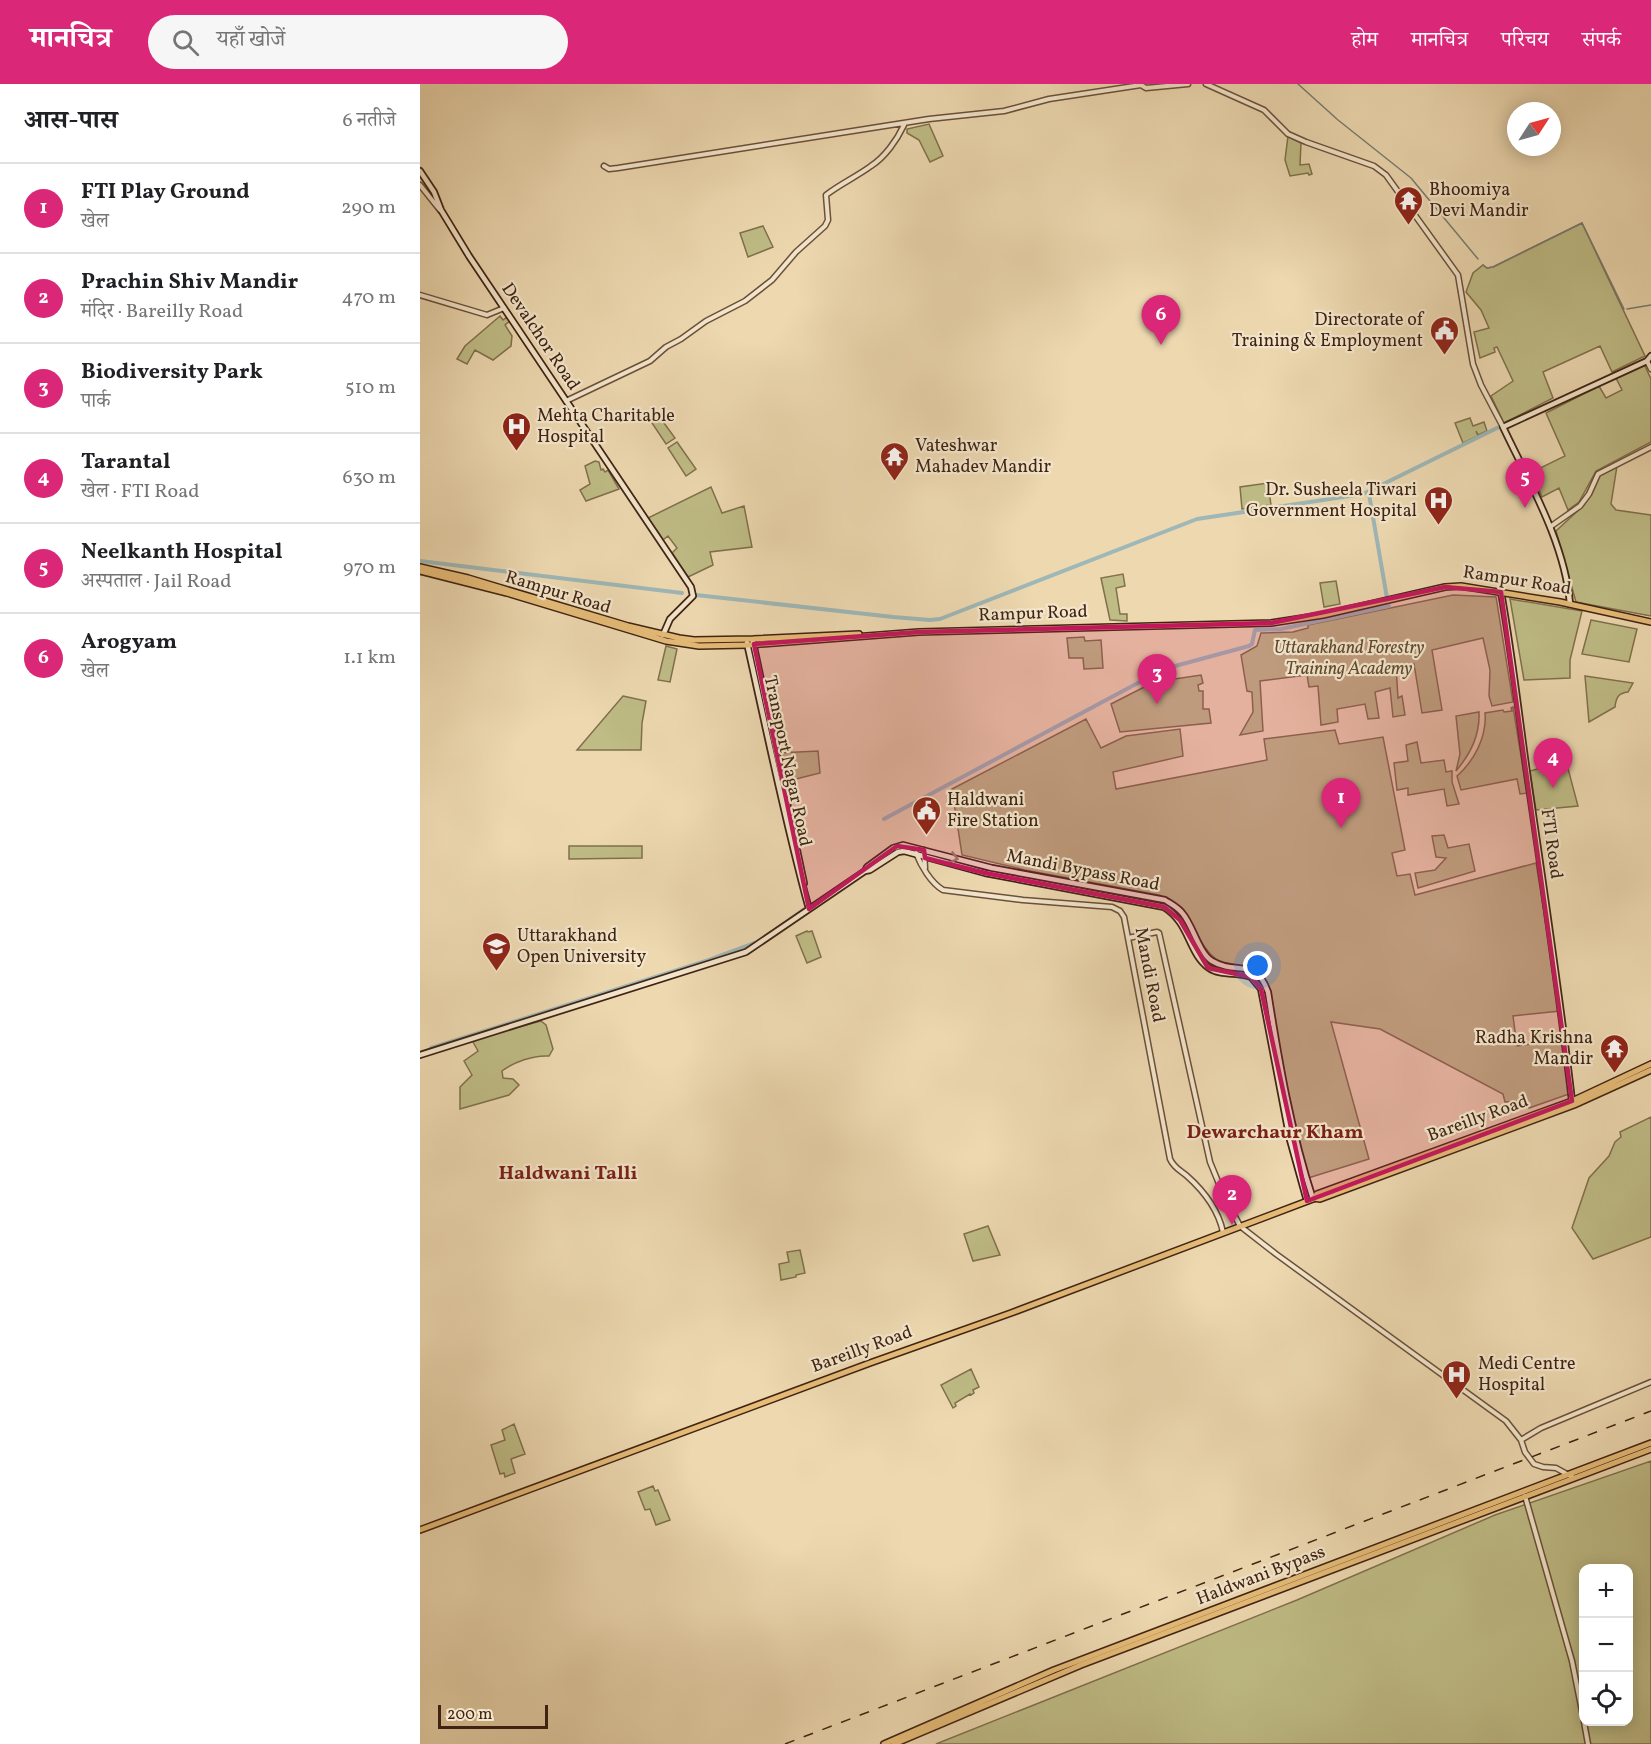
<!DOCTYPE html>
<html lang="hi">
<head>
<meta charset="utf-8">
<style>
  body { margin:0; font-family:Vollkorn,"Noto Serif Devanagari",serif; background:#f6f6f6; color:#202124 }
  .controls { position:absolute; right:18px; bottom:18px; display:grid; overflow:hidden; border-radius:12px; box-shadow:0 3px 15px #0003 }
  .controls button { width:54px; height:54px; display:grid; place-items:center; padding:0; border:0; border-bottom:2px solid #e0e0e0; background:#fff; color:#202124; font:30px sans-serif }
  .compass { position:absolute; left:1087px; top:18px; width:54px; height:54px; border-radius:50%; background:#fff; box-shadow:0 3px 15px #0003; rotate:54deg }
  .scale { position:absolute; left:18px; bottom:15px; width:110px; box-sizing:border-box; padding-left:6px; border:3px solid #402313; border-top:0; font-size:16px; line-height:21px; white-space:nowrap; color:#402313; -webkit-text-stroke:4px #f3e6cc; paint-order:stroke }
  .you { position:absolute; left:838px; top:882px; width:21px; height:21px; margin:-15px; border:4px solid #fff; border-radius:50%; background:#1a73e8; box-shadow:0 0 0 9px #1a73e833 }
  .badge { display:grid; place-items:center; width:39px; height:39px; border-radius:50%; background:#db2777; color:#fff; font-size:20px; font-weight:700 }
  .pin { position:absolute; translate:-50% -50px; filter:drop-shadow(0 2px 3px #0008) }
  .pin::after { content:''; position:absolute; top:32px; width:21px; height:18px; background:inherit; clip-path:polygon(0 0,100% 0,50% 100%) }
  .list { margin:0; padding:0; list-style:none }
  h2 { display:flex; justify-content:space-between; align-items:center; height:78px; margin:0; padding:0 24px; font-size:26px }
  h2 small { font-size:20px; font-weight:400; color:#757577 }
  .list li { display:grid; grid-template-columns:39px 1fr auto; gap:18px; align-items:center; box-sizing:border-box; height:90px; padding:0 24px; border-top:2px solid #e0e0e0 }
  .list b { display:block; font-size:22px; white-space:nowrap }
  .list p { margin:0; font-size:20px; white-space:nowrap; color:#757577 }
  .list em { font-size:20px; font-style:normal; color:#757577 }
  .icon { flex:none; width:33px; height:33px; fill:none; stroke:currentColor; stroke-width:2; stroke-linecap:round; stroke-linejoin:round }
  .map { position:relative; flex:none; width:1231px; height:1660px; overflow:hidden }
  header { display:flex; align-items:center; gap:36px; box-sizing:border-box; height:84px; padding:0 30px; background:#db2777; color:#fff }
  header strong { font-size:28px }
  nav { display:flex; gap:33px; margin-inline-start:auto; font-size:21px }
  .search { width:420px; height:54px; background:#f6f6f6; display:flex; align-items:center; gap:15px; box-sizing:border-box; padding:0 21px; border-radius:33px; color:#757577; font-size:22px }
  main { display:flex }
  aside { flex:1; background:#fff }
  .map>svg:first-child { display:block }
  .green { fill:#bfbc86; stroke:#80704c; stroke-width:1.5; fill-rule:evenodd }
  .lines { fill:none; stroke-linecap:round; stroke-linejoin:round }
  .stream { stroke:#787c75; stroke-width:1.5 }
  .canal { stroke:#9eb7b7; stroke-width:4 }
  .tertiary-casing { stroke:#6b503a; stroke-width:7 }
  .secondary-casing { stroke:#402313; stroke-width:8 }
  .primary-casing { stroke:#402313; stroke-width:8 }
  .trunk-casing { stroke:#402313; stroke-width:8 }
  .tertiary { stroke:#f3e6cc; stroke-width:4 }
  .secondary { stroke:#f3e6cc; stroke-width:4.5 }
  .primary { stroke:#e6bc78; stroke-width:5 }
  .trunk { stroke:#e6bc78; stroke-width:5 }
  .rail { stroke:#402313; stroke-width:1.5; stroke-dasharray:10 10; stroke-linecap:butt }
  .oneway { stroke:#9a8470 }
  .marked { fill:#c2185b; fill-opacity:0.2; stroke:#c2185b; stroke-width:4.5; stroke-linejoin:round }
  .labels { text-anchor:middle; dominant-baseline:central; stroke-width:4.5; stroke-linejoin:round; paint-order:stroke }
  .poi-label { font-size:18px; fill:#402313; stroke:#f3e6cc; text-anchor:start }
  .street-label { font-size:18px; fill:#402313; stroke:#f3e6cc }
  .park-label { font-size:18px; font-style:italic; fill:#604930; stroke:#f3e6cc }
  .neighbourhood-label { font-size:20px; font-weight:bold; fill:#7a1f14; stroke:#f3e6cc }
</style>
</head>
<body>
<header>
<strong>मानचित्र</strong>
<div class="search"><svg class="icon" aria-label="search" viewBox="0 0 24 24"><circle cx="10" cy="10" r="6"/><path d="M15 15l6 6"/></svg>यहाँ खोजें</div>
<nav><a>होम</a><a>मानचित्र</a><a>परिचय</a><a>संपर्क</a></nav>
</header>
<main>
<aside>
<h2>आस-पास<small>6 नतीजे</small></h2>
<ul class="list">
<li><span class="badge">1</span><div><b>FTI Play Ground</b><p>खेल</p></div><em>290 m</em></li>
<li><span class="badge">2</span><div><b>Prachin Shiv Mandir</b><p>मंदिर · Bareilly Road</p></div><em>470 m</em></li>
<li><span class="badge">3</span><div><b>Biodiversity Park</b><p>पार्क</p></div><em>510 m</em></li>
<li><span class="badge">4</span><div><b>Tarantal</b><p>खेल · FTI Road</p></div><em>630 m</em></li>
<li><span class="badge">5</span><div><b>Neelkanth Hospital</b><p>अस्पताल · Jail Road</p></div><em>970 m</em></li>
<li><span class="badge">6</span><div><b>Arogyam</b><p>खेल</p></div><em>1.1 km</em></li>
</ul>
</aside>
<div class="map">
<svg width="1231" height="1660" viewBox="0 0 1231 1660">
  <rect width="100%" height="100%" fill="#edd8b0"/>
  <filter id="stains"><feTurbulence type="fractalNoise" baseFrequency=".00333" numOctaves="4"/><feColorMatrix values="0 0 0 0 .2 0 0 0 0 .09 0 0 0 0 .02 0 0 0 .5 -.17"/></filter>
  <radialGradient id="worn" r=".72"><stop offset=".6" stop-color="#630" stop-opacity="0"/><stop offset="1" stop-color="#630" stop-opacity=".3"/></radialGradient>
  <path class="green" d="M509 40 523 72 510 78 499 56 487 49V45Z
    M868 52 881 59 880 81 889 80 892 90 889 91 888 89 870 92 865 76Z
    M1162 139 1225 272 1192 288 1180 262 1123 288 1133 314 1084 339 1071 312 1093 297 1077 263 1074 264 1075 268 1060 274 1054 248 1069 244 1061 226 1046 208 1053 189 1063 181 1067 184 1073 183Z
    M343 142 353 163 328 173 320 149Z
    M80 232 83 236 87 233 90 237 85 241 92 252 91 262 73 276 55 266 47 280 37 275 45 262Z
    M1224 280 1231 295V358L1176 387 1159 418 1148 426 1139 404 1122 413 1112 388 1145 372 1126 329 1179 302 1186 314 1202 306 1196 294Z
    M236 328 255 354 246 360 228 333Z
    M1050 334 1053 342 1064 338 1067 347 1058 351 1056 347 1058 352 1043 359 1035 339Z
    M257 358 276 385 266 392 248 364Z
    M175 377 179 378 181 386 183 385 185 388 188 386 199 405 166 417 160 406 170 400 165 382Z
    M1197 382 1191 420 1196 426 1231 431V532L1156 518 1136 447 1164 421 1180 391Z
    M848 399 851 421 822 425 820 403Z
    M291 403 302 429 324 422 332 463 290 468 293 481 268 493 252 469 257 464 248 452 243 456 228 434Z
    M703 490 705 502 696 504 700 530H707V537L690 536 681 494Z
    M916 497 920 520 904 523 900 499Z
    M1033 511 1076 513 1093 618 1072 622 1069 612 1070 586 1063 554 1012 566 1022 626 1002 629 994 580 976 582 978 614 982 612 985 631 973 633 970 604 955 608 959 634 948 635 945 620 917 625 918 638 901 641 898 602 889 603 887 591 840 597 843 647 820 651 833 628 832 608 827 607 821 571 837 562 841 549 873 548 888 544V541Z
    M1090 515 1162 527 1150 576V594L1104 596Z
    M1171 536 1217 545 1209 578 1162 570Z
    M664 553 665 557 681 556 683 584 664 585 663 574H649L647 554Z
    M246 562 257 565 250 598 238 596Z
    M781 591 783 599 778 601 779 607H783V625H789L791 639 700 648 691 620 734 598Z
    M1165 592 1213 599 1208 608C1198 609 1196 614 1195 623L1169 638Z
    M203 612 226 617 222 639 221 666H157Z
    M1093 623 1107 709 1100 710 1097 695 1041 706 1037 692C1054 677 1067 653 1065 629L1083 626 1084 628 1092 627 1091 624Z
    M1059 628C1060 651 1051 669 1036 687L1040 670 1036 632Z
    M666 635 681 664 706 652 760 645 763 672 693 688 696 705 847 676 844 655 915 646 919 660 963 653 985 766 972 769 977 792 990 790 995 811 1116 779 1140 927 1093 932 1097 962 1143 956 1149 1010 1109 1024 1103 1017 1085 1018 1083 1010 960 945 911 938 949 1075 885 1095 847 901C833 874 815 888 796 875 780 863 777 845 765 829 759 821 749 815 739 811L605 786 542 771 532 705Z
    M997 658 1001 679 1024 676 1026 688 1032 687V698L1039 720 1027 722 1024 705 988 711V704L977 706 974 679 988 677 986 661Z
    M398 667 400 689 364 698 358 669Z
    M1146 677 1158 722 1116 726 1110 687Z
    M1024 751 1028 764 1049 760 1055 787 998 804 995 789 1015 786 1026 774 1016 773 1012 752Z
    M149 762H222V774L149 775Z
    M387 847 388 848 392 847 401 873 387 879 376 852Z
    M121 937 126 941 133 965 129 972C113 971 94 978 82 987L83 994 93 995 99 1001 89 1011 40 1025V1003L52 991 44 977 58 967 53 958 57 954Z
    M1231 1033V1153L1173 1175 1152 1144 1169 1094 1189 1072 1195 1058 1201 1053 1200 1048Z
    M568 1142 580 1171 553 1177 544 1150Z
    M380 1166 385 1189 376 1191V1193L361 1196 359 1180 369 1178 367 1168Z
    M551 1285 559 1303 553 1306 554 1309 551 1311 550 1310 535 1319 536 1322 533 1324 521 1301Z
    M94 1340 105 1370 91 1375 95 1389 85 1393 84 1389 80 1390 71 1361 85 1356 82 1346Z
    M1231 1377V1660H516L877 1516 1075 1431ZM1164 1484H1208V1638H1164Z
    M233 1402 235 1407 238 1406 250 1436 236 1441 230 1425 225 1426 218 1408Z"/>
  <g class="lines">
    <path class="stream" d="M878 0 918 36 991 94 1058 175
      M1063 181 1067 184 1073 183 1162 139 1204 225
      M1207 225 1231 221"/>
    <path class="canal" d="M950 408 949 410 967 514
      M0 477 262 509
      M276 511 473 533 510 536 520 535 777 435 943 410 1079 343
      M464 735 744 585 829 562 832 560 835 546 861 545 969 522
      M354 847 383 826
      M11 964 289 876 335 859"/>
    <defs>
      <path id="tertiary" d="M786 0 844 26 868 50 886 58 954 82 966 91 1038 191 1053 280 1061 301 1083 343
        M721 1 726 4 768 0
        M184 82 189 85 198 84 509 35 584 27 629 15 721 1
        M0 101 20 126
        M0 211 67 231 84 224
        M1227 277 1231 285
        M146 317 230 277 246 263 261 255 286 237 325 217 352 196 376 168 405 142 408 136 406 111C420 100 436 93 451 82 465 73 477 56 484 41
        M1130 443 1160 422 1169 410 1178 390 1231 363
        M504 766 505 784
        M496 769C501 782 511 799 523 806L603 816 692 823 700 827 704 833 750 1075C754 1084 760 1086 767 1092 785 1108 798 1125 803 1148
        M708 854 737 848 739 849 790 1078 804 1112 820 1142 856 1170 1086 1337 1101 1356 1105 1368 1114 1380 1123 1383 1136 1384 1154 1394
        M1101 1356 1121 1344 1231 1298
        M1105 1412 1152 1577 1164 1637
        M1164 1638 1168 1660"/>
      <path id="secondary" d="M0 87 14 108 21 126 49 172 271 503 273 512 250 535 243 551
        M1081 508C1093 575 1100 642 1110 710 1125 812 1140 914 1152 1017
        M1150 520C1145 459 1109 398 1083 343L1227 277 1231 272
        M333 558 384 799
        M327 559C347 648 365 738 389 825
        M445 787 447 783 473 764 483 761 572 784 745 816C751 820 758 823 763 830 773 842 779 869 792 877 817 892 835 872 848 908 859 978 871 1048 893 1115
        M0 971 326 868 445 787 450 786 478 768 484 767 565 789 744 823C770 839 768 869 789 884 800 892 819 888 831 893L841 905 870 1056 887 1117"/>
      <path id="primary" d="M0 483 48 494 208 542 259 554 274 556 333 555 439 550
        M0 487 87 509 246 557 279 562 328 561 499 548 851 539 903 531 1025 503 1041 502 1140 518 1231 538
        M464 1660 634 1586 1231 1359
        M474 1660 661 1581 1231 1365"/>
      <path id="trunk" d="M894 1114 900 1115 1154 1021 1231 986
        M0 1446 450 1279 591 1229 893 1115 897 1110 1152 1017 1231 980"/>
    </defs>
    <use href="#tertiary" class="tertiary-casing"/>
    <use href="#secondary" class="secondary-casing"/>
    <use href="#primary" class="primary-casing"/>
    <use href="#trunk" class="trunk-casing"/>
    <use href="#tertiary" class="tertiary"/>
    <use href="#secondary" class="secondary"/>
    <use href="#primary" class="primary"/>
    <use href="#trunk" class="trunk"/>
    <path class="rail" d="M365 1660 1231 1327"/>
  </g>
  <defs><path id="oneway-chevron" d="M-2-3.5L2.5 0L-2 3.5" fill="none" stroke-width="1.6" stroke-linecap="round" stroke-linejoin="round" transform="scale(1.5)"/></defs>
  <use class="oneway" href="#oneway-chevron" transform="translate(534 774) rotate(15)"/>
  <path class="marked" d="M1025 503 1081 508 1152 1017 887 1117 841 905 831 893 788 884 760 836 744 823 565 789 505 774 504 766 477 762 389 825 334 560 499 548 851 539Z"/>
  <defs>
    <symbol id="temple-pin" viewBox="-11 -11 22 30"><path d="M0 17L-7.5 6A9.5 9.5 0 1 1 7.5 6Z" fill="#8f2418" stroke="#f3e6cc"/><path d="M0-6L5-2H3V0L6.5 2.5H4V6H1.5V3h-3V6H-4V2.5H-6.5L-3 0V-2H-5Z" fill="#fff"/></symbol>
    <symbol id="civic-pin" viewBox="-11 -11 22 30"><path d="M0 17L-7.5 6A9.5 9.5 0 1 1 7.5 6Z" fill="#8f2418" stroke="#f3e6cc"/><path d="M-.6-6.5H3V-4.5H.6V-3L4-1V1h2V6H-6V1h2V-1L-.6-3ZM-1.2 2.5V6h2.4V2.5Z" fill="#fff"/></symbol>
    <symbol id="hospital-pin" viewBox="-11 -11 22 30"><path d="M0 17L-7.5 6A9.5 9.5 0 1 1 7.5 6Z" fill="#8f2418" stroke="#f3e6cc"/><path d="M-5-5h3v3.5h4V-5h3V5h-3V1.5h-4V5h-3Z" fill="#fff"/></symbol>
    <symbol id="university-pin" viewBox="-11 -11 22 30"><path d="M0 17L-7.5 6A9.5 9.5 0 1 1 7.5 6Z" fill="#8f2418" stroke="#f3e6cc"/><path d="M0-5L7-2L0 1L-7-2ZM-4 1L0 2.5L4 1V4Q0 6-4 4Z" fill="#fff"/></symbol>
  </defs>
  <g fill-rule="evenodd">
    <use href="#temple-pin" x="972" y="100" width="33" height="45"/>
    <use href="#civic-pin" x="1008" y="230" width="33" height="45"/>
    <use href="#hospital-pin" x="80" y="326" width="33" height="45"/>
    <use href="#temple-pin" x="458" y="356" width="33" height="45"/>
    <use href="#hospital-pin" x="1002" y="400" width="33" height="45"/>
    <use href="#civic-pin" x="490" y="710" width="33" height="45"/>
    <use href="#university-pin" x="60" y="846" width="33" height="45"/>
    <use href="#temple-pin" x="1178" y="948" width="33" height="45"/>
    <use href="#hospital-pin" x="1020" y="1274" width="33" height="45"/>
  </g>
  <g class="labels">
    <g class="poi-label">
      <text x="1009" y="106">Bhoomiya<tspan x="1009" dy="21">Devi Mandir</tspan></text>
      <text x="1003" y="236" text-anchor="end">Directorate of<tspan x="1003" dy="21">Training &amp; Employment</tspan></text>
      <text x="117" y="332">Mehta Charitable<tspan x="117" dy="21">Hospital</tspan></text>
      <text x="495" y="362">Vateshwar<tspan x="495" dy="21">Mahadev Mandir</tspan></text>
      <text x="997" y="406" text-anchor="end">Dr. Susheela Tiwari<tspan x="997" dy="21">Government Hospital</tspan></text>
      <text x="527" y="716">Haldwani<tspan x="527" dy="21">Fire Station</tspan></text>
      <text x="97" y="852">Uttarakhand<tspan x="97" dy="21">Open University</tspan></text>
      <text x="1173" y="954" text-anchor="end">Radha Krishna<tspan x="1173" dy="21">Mandir</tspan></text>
      <text x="1058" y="1280">Medi Centre<tspan x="1058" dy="21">Hospital</tspan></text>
    </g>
    <g class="street-label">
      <text transform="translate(120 253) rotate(56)">Devalchor Road</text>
      <text transform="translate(1097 497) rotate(9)">Rampur Road</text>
      <text transform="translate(138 509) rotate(17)">Rampur Road</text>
      <text transform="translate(613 530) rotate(-2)">Rampur Road</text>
      <text transform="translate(367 677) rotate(78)">Transport Nagar Road</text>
      <text transform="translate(1131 760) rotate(82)">FTI Road</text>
      <text transform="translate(663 787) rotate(11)">Mandi Bypass Road</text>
      <text transform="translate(729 891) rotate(79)">Mandi Road</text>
      <text transform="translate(1058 1035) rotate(-20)">Bareilly Road</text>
      <text transform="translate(442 1266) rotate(-20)">Bareilly Road</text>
      <text transform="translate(841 1492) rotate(-21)">Haldwani Bypass</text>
    </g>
    <g class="park-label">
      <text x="929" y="564">Uttarakhand Forestry<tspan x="929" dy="21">Training Academy</tspan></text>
    </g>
    <g class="neighbourhood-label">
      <text x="855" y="1049">Dewarchaur Kham</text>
      <text x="148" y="1090">Haldwani Talli</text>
    </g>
  </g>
  <rect width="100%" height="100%" filter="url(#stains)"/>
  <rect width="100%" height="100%" fill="url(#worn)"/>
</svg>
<div class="controls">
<button>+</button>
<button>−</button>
<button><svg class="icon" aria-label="locate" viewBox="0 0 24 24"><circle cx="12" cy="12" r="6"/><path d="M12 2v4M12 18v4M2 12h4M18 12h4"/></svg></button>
</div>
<svg class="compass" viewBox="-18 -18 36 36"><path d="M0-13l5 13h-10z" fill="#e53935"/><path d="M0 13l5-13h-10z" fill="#757577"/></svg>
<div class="scale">200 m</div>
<div class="you"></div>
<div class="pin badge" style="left:921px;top:744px">1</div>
<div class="pin badge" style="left:812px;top:1141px">2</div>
<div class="pin badge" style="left:737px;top:620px">3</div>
<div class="pin badge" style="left:1133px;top:704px">4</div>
<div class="pin badge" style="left:1105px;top:424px">5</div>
<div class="pin badge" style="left:741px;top:261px">6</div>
</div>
</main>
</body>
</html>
